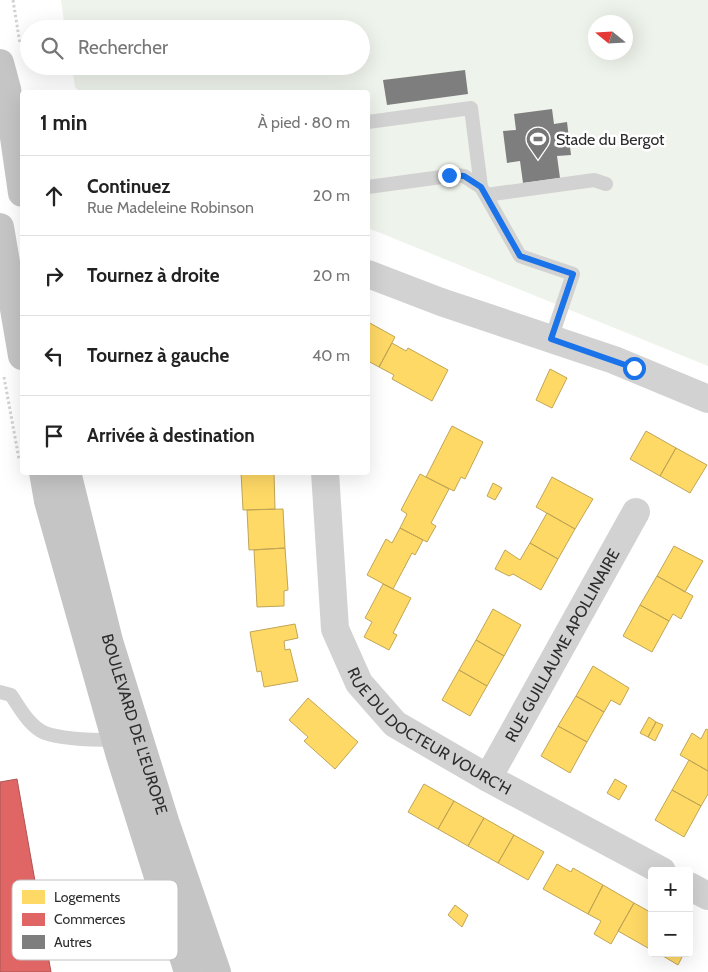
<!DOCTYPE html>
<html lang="fr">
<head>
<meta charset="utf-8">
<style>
  body { margin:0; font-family:Cabin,sans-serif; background:#f6f6f6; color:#222 }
  .controls { position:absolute; right:15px; bottom:15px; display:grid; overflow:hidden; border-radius:5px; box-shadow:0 5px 20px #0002 }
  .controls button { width:45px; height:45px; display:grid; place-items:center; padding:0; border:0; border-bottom:1px solid #e0e0e0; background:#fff; color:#222; font:25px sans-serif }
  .compass { position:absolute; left:588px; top:15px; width:45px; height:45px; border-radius:50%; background:#fff; box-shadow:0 5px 20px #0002; rotate:288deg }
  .stop { position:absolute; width:15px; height:15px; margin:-11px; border:4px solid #1a73e8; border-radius:50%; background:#fff }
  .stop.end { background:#1a73e8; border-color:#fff; box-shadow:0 1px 5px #0008 }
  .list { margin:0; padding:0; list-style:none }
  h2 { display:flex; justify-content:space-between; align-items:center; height:65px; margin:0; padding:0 20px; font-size:21px }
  h2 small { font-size:16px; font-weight:400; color:#767676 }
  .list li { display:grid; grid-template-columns:32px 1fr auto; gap:15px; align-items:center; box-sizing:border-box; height:80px; padding:0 20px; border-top:1px solid #e0e0e0 }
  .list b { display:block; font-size:19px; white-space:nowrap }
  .list p { margin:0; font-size:16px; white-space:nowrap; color:#767676 }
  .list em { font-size:16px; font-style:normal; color:#767676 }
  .icon { flex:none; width:28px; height:28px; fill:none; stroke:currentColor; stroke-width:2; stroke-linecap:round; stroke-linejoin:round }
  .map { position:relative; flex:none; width:708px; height:972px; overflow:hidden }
  .search { position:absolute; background:#fff; box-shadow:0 5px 20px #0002; left:20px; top:20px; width:350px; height:55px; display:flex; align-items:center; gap:12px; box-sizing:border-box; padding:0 18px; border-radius:28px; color:#767676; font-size:19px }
  .panel { position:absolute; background:#fff; box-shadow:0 5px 20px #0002; left:20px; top:90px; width:350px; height:385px; border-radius:5px }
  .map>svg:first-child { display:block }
  .green { fill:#eef3eb; fill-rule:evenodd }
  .homes { fill:#ffd966; stroke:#c0a555 }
  .shops { fill:#e06666; stroke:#a55 }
  .building { fill:#7e7e7e }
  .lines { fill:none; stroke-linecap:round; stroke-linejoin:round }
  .path { stroke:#d2d2d2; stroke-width:3; stroke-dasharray:2.5 2.5; stroke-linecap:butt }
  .service { stroke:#d2d2d2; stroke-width:14 }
  .minor { stroke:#d2d2d2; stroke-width:28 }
  .primary { stroke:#c5c5c5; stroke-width:28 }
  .route { stroke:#1a73e8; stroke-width:6 }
  .labels { text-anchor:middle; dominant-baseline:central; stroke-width:5; stroke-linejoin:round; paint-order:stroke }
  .poi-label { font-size:16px; fill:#2d2d2d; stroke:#fff; text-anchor:start }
  .street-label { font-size:16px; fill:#2d2d2d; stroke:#fff }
  .key { fill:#fff; stroke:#c0c0c0; stroke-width:1 }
  .key-label { font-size:14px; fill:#2d2d2d }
</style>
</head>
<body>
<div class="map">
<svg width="708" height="972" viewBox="0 0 708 972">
  <rect width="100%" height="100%" fill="#fff"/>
  <path class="green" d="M61 0H708V366L368 228V92H80L75 87 72 66H361V29H65ZM596 22H626V52H596Z"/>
  <path class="homes" d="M368 322 395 337 379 367 368 361Z
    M392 343 406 351 408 348 448 370 432 401 392 379 394 375 379 367Z
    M550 369 567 378 552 408 536 400Z
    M452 426 483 442 465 479 461 477 454 491 426 477Z
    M646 431 676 448 660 476 630 459Z
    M676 448 707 465 690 493 660 476Z
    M241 472H274L275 509 243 510Z
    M420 474 449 489 431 523 436 526 427 542 400 528 407 514 401 510Z
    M552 477 593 499 575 529 536 507Z
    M493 483 502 488 495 500 487 496Z
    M283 509 285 548 249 550 247 510Z
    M547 513 575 529 558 559 530 543Z
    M400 528 423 540 415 555 412 553 393 589 367 575 386 539 392 543Z
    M530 543 558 559 541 590 513 574 509 576 495 569 505 550 520 560Z
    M674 546 703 561 685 592 657 576Z
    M285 548 288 590 284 591V606L257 607 254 550Z
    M657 576 693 596 681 619 673 614 669 621 640 605Z
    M383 584 411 598 393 633 397 635 389 650 364 637 372 622 365 618Z
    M640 605 669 621 652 652 623 636Z
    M493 609 521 625 504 656 476 640Z
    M295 624 298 638 284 641 285 650 290 649 298 681 264 687 261 671 257 672 250 632Z
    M476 640 504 656 487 686 459 670Z
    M593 666 629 688 620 705 611 700 604 712 576 696Z
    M459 670 487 686 470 716 442 700Z
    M576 696 604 712 587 742 558 726Z
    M308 698 358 742 335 769 304 741 308 737 289 720Z
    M649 717 656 722 648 737 640 733Z
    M656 722 663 725 655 741 648 737Z
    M558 726 587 742 570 773 541 756Z
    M706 729 708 730V771L680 755 692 733 701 739Z
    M689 760 708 771V794L701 806 672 790Z
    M615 779 627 786 619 800 607 793Z
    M424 784 454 801 438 829 408 812Z
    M672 790 701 806 684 837 655 820Z
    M454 801 484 818 468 846 438 829Z
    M484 818 514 835 498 863 468 846Z
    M514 835 544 852 528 880 498 863Z
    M557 864 571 872 573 868 603 885 588 914 543 889Z
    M603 885 634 903 611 944 594 934 601 921 588 914Z
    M634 903 652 913V941L648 948 618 931Z
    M455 905 468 915 462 927 448 915Z
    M658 953H684L678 965Z"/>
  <path class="shops" d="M17 779 51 972H0V782Z"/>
  <path class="building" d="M465 70 468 94 387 105 383 80Z
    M552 109 554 124 567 122 571 155 557 156 560 178 523 183 520 161 507 163 503 131 516 130 514 114Z"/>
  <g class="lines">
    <path class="path" d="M13 0 20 44
      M4 377 19 459"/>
    <path class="service" d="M368 122 471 108 481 187 520 256 573 274 551 339
      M368 187 456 175 464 176 481 187
      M486 195 594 180 606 184
      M0 692 11 695C20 708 29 726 45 733 61 739 98 740 115 740"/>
    <g class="minor">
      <path d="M368 274 441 302 614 360 708 399"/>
      <path id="s1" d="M325 472 335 629 359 683 395 724 488 778 662 871"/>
      <path id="s2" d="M488 778 636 512"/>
      <path d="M689 886 708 896"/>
    </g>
    <g class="primary">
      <path d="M0 63 7 89 22 193"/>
      <path d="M0 227 22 356"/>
      <path d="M43 472 48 501 120 756 188 972"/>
      <path id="s3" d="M67 472 109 641 165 821 217 972"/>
    </g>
  </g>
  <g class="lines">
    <path class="route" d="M449 175 464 176 481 187 520 256 573 274 551 339 634 368"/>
  </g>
  <defs>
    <symbol id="stadium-pin" viewBox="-11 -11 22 30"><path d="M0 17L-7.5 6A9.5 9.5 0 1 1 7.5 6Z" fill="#767676" stroke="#fff"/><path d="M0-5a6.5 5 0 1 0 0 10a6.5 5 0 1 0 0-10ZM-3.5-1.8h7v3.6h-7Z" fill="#fff"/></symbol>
  </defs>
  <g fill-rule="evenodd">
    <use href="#stadium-pin" x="524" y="125" width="28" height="38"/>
  </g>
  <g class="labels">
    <g class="poi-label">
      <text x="556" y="139">Stade du Bergot</text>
    </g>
    <g class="street-label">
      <text stroke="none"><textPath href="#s2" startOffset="152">RUE GUILLAUME APOLLINAIRE</textPath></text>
      <text stroke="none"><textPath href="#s3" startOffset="261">BOULEVARD DE L'EUROPE</textPath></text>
      <text stroke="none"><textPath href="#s1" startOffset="302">RUE DU DOCTEUR VOURC'H</textPath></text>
    </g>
  </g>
  <rect x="12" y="880" width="166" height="80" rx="8" class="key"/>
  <rect x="22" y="890" width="23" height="14" fill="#ffd966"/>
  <rect x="22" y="913" width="23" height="13" fill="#e06666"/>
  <rect x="22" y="935" width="23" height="14" fill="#7e7e7e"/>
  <g class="key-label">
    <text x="54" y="902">Logements</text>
    <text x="54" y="924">Commerces</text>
    <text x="54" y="947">Autres</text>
  </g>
</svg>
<div class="controls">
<button>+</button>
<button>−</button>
</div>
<svg class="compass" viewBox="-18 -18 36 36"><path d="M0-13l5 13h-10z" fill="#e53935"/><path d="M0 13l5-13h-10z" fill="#767676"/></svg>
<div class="stop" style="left:634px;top:368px"></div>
<div class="stop end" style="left:449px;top:175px"></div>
<div class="search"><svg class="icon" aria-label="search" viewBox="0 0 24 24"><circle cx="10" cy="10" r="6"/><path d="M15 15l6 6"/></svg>Rechercher</div>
<section class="panel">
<h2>1 min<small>À pied · 80 m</small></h2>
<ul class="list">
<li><svg class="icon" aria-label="ahead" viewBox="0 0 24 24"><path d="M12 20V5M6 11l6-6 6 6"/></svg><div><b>Continuez</b><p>Rue Madeleine Robinson</p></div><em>20 m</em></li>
<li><svg class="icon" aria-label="right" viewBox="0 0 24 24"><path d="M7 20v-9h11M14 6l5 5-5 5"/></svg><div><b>Tournez à droite</b></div><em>20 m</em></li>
<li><svg class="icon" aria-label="left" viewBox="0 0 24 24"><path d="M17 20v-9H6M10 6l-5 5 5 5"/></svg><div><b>Tournez à gauche</b></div><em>40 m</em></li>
<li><svg class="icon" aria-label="arrive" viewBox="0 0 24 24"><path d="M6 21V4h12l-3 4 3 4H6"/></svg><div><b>Arrivée à destination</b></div></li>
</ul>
</section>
</div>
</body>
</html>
